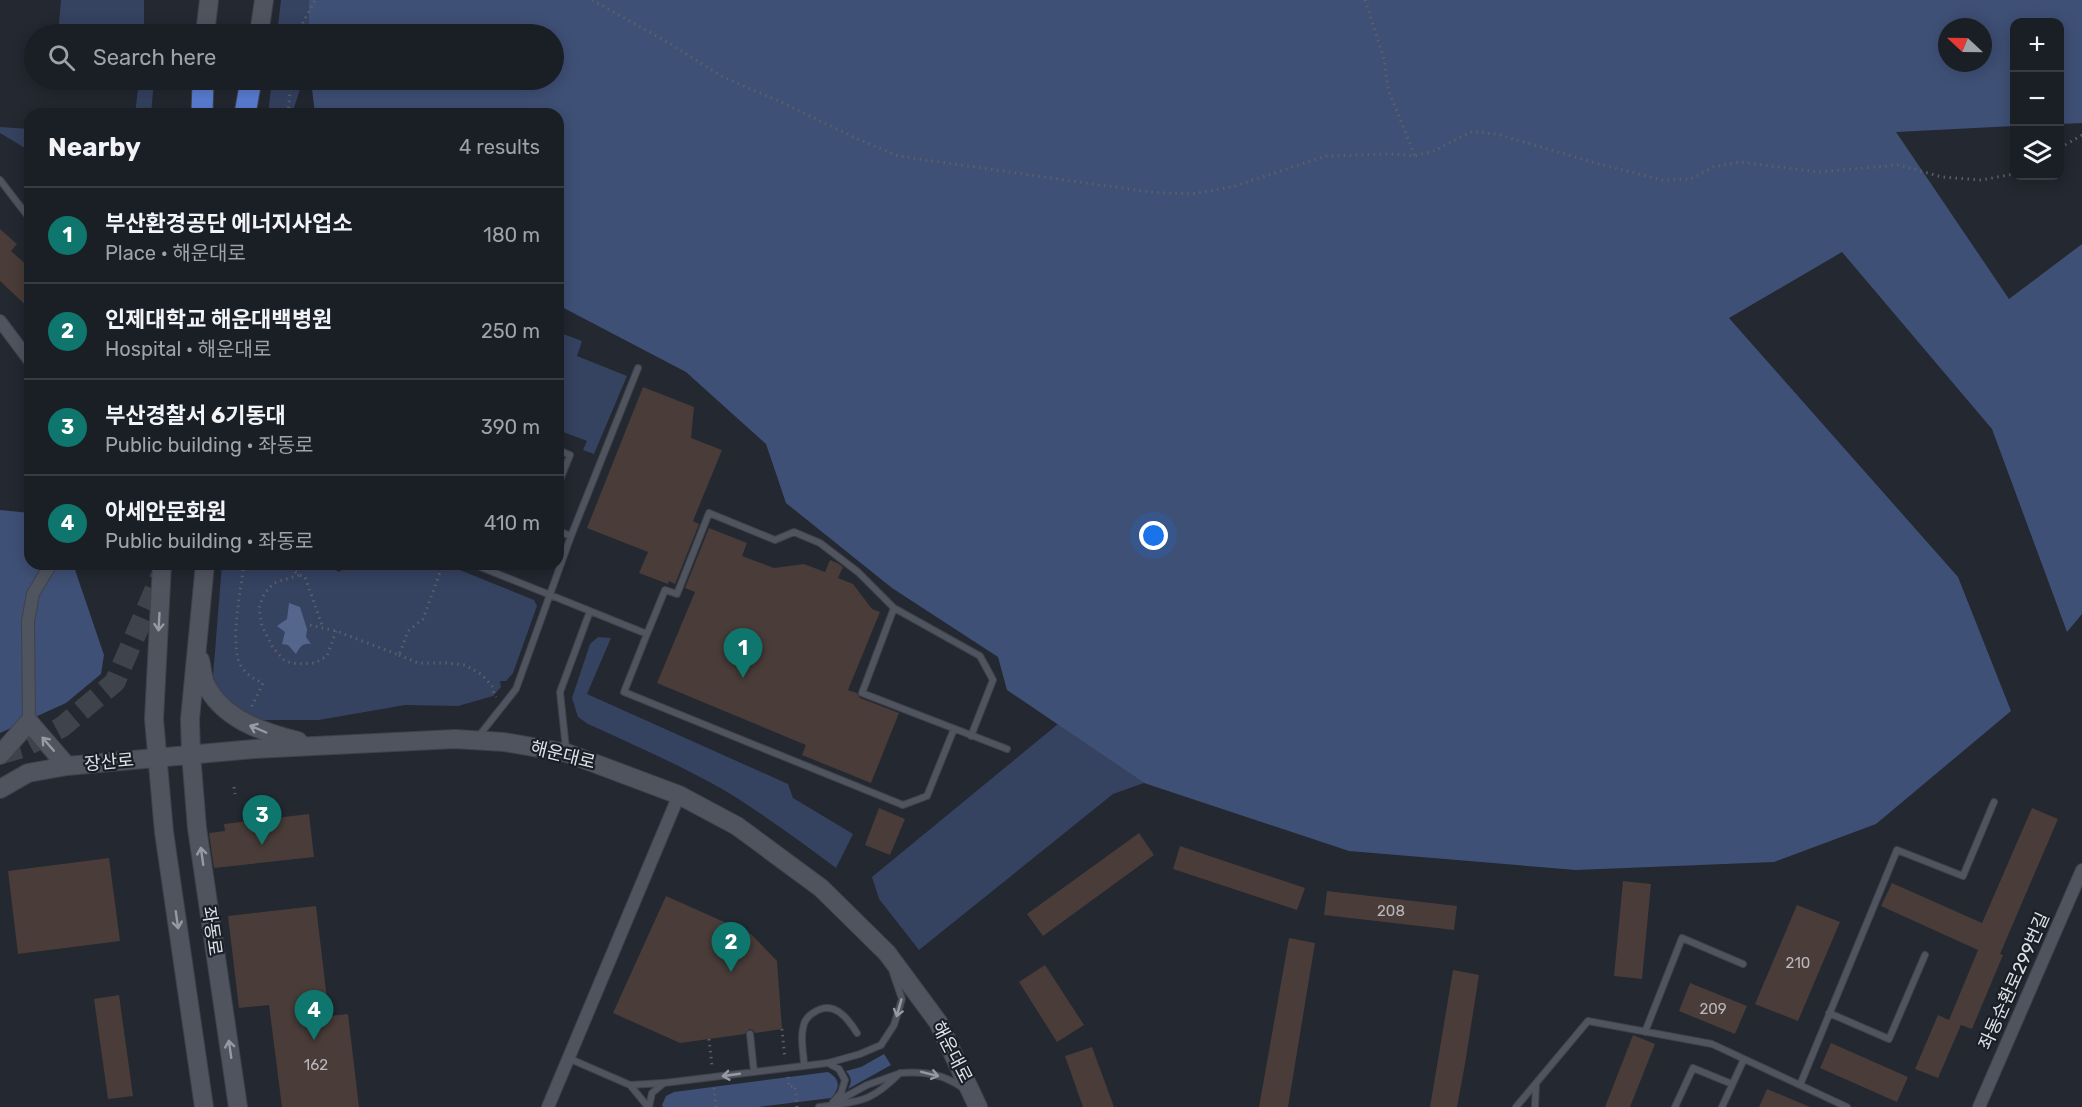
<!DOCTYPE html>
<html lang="en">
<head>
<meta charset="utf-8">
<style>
  body { margin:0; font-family:Rubik,"Noto Sans KR",sans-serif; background:#272b32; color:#f1f3f6 }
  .controls { position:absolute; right:18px; top:18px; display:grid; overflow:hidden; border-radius:12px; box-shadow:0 3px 15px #0003 }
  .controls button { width:54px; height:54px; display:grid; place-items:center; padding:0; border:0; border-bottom:2px solid #383c42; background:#1a1e25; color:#f1f3f6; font:30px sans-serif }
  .compass { position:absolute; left:1938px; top:18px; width:54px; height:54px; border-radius:50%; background:#1a1e25; box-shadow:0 3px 15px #0003; rotate:292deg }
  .you { position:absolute; left:1154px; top:536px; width:21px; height:21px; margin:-15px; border:4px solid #fff; border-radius:50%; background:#1a73e8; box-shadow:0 0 0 9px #1a73e833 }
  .badge { display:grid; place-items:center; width:39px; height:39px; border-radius:50%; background:#0f766e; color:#fff; font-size:20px; font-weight:700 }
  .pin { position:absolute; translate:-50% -50px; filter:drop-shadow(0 2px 3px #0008) }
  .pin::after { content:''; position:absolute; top:32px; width:21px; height:18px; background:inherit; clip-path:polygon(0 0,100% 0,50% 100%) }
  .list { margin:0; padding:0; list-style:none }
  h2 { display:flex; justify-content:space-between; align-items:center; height:78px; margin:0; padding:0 24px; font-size:26px }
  h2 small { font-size:20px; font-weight:400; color:#9fa2a7 }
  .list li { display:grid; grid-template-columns:39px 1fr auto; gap:18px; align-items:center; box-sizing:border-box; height:96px; padding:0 24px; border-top:2px solid #383c42 }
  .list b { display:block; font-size:22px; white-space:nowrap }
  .list p { margin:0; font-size:20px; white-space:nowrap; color:#9fa2a7 }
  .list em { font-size:20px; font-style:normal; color:#9fa2a7 }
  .icon { flex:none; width:33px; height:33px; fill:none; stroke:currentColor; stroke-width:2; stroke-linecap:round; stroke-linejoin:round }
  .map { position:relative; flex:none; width:2082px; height:1107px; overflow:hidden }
  .search { position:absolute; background:#1a1e25; box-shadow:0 3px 15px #0003; left:24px; top:24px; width:540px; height:66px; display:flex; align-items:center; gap:15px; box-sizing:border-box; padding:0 21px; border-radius:33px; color:#9fa2a7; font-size:22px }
  .panel { position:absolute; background:#1a1e25; box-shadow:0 3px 15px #0003; left:24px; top:108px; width:540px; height:462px; border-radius:18px }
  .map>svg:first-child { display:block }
  .green { fill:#354260 }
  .forest { fill:#3f5076; fill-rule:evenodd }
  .water { fill:#55668d }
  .building { fill:#493c39 }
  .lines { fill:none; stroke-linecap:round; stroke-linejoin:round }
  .trunk-tunnel { stroke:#3f444c; stroke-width:21; stroke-dasharray:21 10; stroke-linecap:butt }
  .service-casing { stroke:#3f424a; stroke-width:8 }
  .minor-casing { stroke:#3f424a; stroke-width:14 }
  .secondary-casing { stroke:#3f424a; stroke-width:20 }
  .trunk-casing { stroke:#3f424a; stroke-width:23 }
  .path { stroke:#5b6068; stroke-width:3; stroke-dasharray:1.5 4.5; stroke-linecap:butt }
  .service { stroke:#4f545f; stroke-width:6 }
  .minor { stroke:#4f545f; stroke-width:12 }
  .secondary { stroke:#4f545f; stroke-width:18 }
  .trunk { stroke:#5a7ed4; stroke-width:21 }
  .oneway { stroke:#969aa3 }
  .labels { text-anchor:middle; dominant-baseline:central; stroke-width:4.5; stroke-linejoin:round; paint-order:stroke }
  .number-label { font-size:15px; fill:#b9b8bc }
  .street-label { font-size:18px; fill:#dee1e7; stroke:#1a1e27 }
</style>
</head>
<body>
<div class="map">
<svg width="2082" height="1107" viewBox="0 0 2082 1107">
  <rect width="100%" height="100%" fill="#232831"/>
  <path class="green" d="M61 0H144V23L148 34H58Z
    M281 0H309V34H277Z
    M139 80H154L151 114H135Z
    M272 80H303L292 114H268Z
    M0 127 30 129V151L0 133Z
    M558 332 582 341 577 356 627 376 594 454 583 450 587 441 558 430Z
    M222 564H320L340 572 344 564H445L534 600 537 606 513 673 506 681H500L501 687 493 696 458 706 405 705 319 720H261L244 713 227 699 218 689 213 676Z
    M598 637 611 638 587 694 788 784 793 798 853 834 836 868C804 844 771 820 737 798 690 769 638 747 588 724L578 717 572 698 590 644Z
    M1058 724 1144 783 1113 794 919 950 879 899 872 877Z"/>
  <path class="forest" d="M309 0H2082V123L2060 124V22H2014V126L1896 132 2009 299 2082 244V614L2067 632 1992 429 1842 252 1729 318 1958 577 2011 711 1876 824 1774 862 1576 870 1349 851 1144 783 1007 690 998 657 892 588 786 503 766 444 686 372 558 305V114H315L311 80H554V34H309ZM1947 27H1983V63H1947Z
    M0 510 30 513V564H73L104 655 101 674 66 703 0 733Z
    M884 1054 891 1065 848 1089C852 1082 852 1078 846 1071L861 1067Z
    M828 1072C840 1079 841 1087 831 1098L758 1107H663L662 1105 666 1096 674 1092Z"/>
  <path class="water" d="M289 603 300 607 307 629 306 637 311 644C302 643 300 647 296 654L288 645 282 644 285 632 277 626 287 619Z"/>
  <path class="building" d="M0 229 17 244 11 251 30 268V309L0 281Z
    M643 387 694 407 691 438 722 450 693 521 699 524 675 584 669 581 668 584 639 573 648 552 587 528Z
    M709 528 747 543 742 556 774 568 804 564 825 572 830 560 837 563 843 567 838 578 853 584 872 609 880 612 848 690 857 693 860 698 899 713 871 783 802 755 806 745 657 683 695 592 685 588Z
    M879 808 905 819 890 855 865 845Z
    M2032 808 2058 819 2000 954 2003 955 1972 1029 1961 1025 1938 1078 1915 1069 1938 1015 1949 1020 1978 950 1881 906 1892 883 1982 923Z
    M309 814 314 857 214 868 209 833 225 831 224 824Z
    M1139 833 1154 855 1043 936 1027 914Z
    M1180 846 1305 888 1297 910 1173 869Z
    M109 858 120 941 18 954 8 871Z
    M1623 881 1651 884 1642 979 1614 976Z
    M1327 891 1457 906 1454 930 1324 915Z
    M666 896 751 934 777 961 782 1029 755 1033 753 1030 749 1029 745 1034 680 1043 613 1013Z
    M1797 905 1840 922 1798 1021 1755 1004Z
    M316 906 329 1016 348 1014 359 1107H282L269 1005 239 1008 228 916Z
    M1289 938 1315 943 1288 1107H1259Z
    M1045 965 1084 1025 1057 1042 1019 982Z
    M1453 970 1479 975 1465 1064 1457 1107H1430Z
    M1690 983 1747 1006 1735 1034 1679 1011Z
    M119 995 133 1096 108 1099 94 999Z
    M1633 1035 1655 1044 1630 1107H1605Z
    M1831 1043 1908 1077 1897 1102 1820 1068Z
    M1092 1047 1114 1107H1083L1065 1056Z
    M1767 1089 1810 1107H1759Z"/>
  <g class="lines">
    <path class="trunk-tunnel" d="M0 754 24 747 62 727 115 682 161 576"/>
    <defs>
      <path id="service" d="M0 180 30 219
        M558 450 570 455 558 485
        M558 531 571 536
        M473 564 590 611
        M894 608 980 656 993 680 971 736
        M647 634 624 692 903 805 927 796 954 729
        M478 737 516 689 571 536 638 368
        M566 749 560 692 590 611 647 634 665 590 677 594 709 513 775 540 794 532 820 543 858 572 894 608 862 693 1007 749
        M1829 1013 1889 1039 1925 955
        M1645 1032 1682 938 1743 964
        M750 1034 754 1072
        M568 1058 630 1085 663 1083
        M828 1063 839 1069 845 1080 841 1093 833 1102
        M804 1066C804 1053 800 1040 803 1028 804 1021 808 1016 813 1013 833 999 847 1017 857 1033
        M630 1085 648 1107
        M1800 1085 1897 850 1963 876 1994 802
        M834 1103 867 1085 898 1074
        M649 1107 652 1093 664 1083 828 1063 860 1054 881 1045 894 1025 902 999 893 973
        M819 1107C859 1101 869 1104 900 1073 924 1071 943 1074 963 1088
        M1516 1107 1588 1021 1712 1044 1847 1107
        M1535 1107 1536 1084
        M1675 1107 1693 1068 1732 1084
        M1722 1107 1744 1059"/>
      <path id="minor" d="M0 321 30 361
        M29 722 28 621 33 594 51 564
        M548 1107 679 795
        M1979 1107 2082 870"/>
      <path id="secondary" d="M205 34 209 0
        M259 34 264 0
        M162 564 154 719 164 832 204 1107
        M205 564 190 719 191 754 197 828 238 1107
        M200 660C202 667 202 676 205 683 222 719 262 732 298 741
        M0 755 29 722 67 766
        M0 789 28 773 67 766 254 749 455 739 504 742 567 753 679 795 737 826 821 888 887 953 938 1022 978 1107"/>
      <path id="trunk" d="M202 114 203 80
        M245 114 251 80"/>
    </defs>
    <use href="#service" class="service-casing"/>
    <use href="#minor" class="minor-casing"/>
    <use href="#secondary" class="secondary-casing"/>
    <use href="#trunk" class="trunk-casing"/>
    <path class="path" d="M592 0 669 43 721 76 783 103 858 139 898 156 1149 192 1192 194 1232 187 1326 156 1392 154 1415 156 1434 151 1473 131 1500 135 1599 164 1662 180 1691 179 1713 167 1739 162 1818 172 1899 165 1942 177 1981 180 2014 174
      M1365 0 1384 59 1388 89 1415 156
      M297 34 315 0
      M288 114 291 80
      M2060 148 2082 135
      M244 564C241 589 229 646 241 666 247 675 254 679 263 683L251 708
      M286 564 299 575 305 577 323 628
      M299 575 274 583 264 594 259 608 262 626 273 648 285 661 297 664 315 663 327 656 336 631
      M310 625 336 631 399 655 408 631 423 619 443 564
      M399 655 418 663H446L465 665 481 674 493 687 494 694 496 697
      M234 787 235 794
      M782 1029 785 1059
      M709 1039 712 1066
      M788 1077 789 1087 795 1086 797 1107
      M714 1088 716 1107"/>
    <use href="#service" class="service"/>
    <use href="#minor" class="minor"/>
    <use href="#secondary" class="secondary"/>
    <use href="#trunk" class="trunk"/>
  </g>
  <defs><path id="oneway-shaft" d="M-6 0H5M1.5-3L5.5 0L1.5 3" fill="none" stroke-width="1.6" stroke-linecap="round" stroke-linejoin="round" transform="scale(1.5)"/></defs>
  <g class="oneway">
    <use href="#oneway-shaft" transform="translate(159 622) rotate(93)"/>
    <use href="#oneway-shaft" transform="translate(258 729) rotate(-157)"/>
    <use href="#oneway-shaft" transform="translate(48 744) rotate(-131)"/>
    <use href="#oneway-shaft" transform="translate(202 856) rotate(-98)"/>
    <use href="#oneway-shaft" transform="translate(177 920) rotate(82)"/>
    <use href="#oneway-shaft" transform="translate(899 1008) rotate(106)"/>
    <use href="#oneway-shaft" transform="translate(230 1049) rotate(-98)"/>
    <use href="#oneway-shaft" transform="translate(930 1074) rotate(14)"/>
    <use href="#oneway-shaft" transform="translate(731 1075) rotate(172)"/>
  </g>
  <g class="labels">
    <g class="number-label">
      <text x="1391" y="911">208</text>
      <text x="1798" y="963">210</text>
      <text x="1713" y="1009">209</text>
      <text x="316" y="1065">162</text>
    </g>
    <g class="street-label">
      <text transform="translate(563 755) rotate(14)">해운대로</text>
      <text transform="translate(109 762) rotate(-5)">장산로</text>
      <text transform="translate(212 931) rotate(82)">좌동로</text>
      <text transform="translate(2014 981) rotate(-66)">좌동순환로299번길</text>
      <text transform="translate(952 1052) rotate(63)">해운대로</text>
    </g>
  </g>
</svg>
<div class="controls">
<button>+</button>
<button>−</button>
<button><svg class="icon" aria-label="layers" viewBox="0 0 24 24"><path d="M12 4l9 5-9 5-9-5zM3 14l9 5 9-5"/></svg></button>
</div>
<svg class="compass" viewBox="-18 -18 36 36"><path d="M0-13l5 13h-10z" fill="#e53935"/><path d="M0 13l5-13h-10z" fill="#9fa2a7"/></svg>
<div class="you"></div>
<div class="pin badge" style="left:743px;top:678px">1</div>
<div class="pin badge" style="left:731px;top:972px">2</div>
<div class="pin badge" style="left:262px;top:845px">3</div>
<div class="pin badge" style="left:314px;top:1040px">4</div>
<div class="search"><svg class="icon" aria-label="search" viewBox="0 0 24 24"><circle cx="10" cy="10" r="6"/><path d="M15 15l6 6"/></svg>Search here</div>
<section class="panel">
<h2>Nearby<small>4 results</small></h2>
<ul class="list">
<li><span class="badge">1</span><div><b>부산환경공단 에너지사업소</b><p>Place · 해운대로</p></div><em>180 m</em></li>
<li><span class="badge">2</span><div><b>인제대학교 해운대백병원</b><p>Hospital · 해운대로</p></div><em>250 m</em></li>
<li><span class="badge">3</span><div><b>부산경찰서 6기동대</b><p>Public building · 좌동로</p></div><em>390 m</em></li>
<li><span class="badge">4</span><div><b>아세안문화원</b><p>Public building · 좌동로</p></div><em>410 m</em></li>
</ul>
</section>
</div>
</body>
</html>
